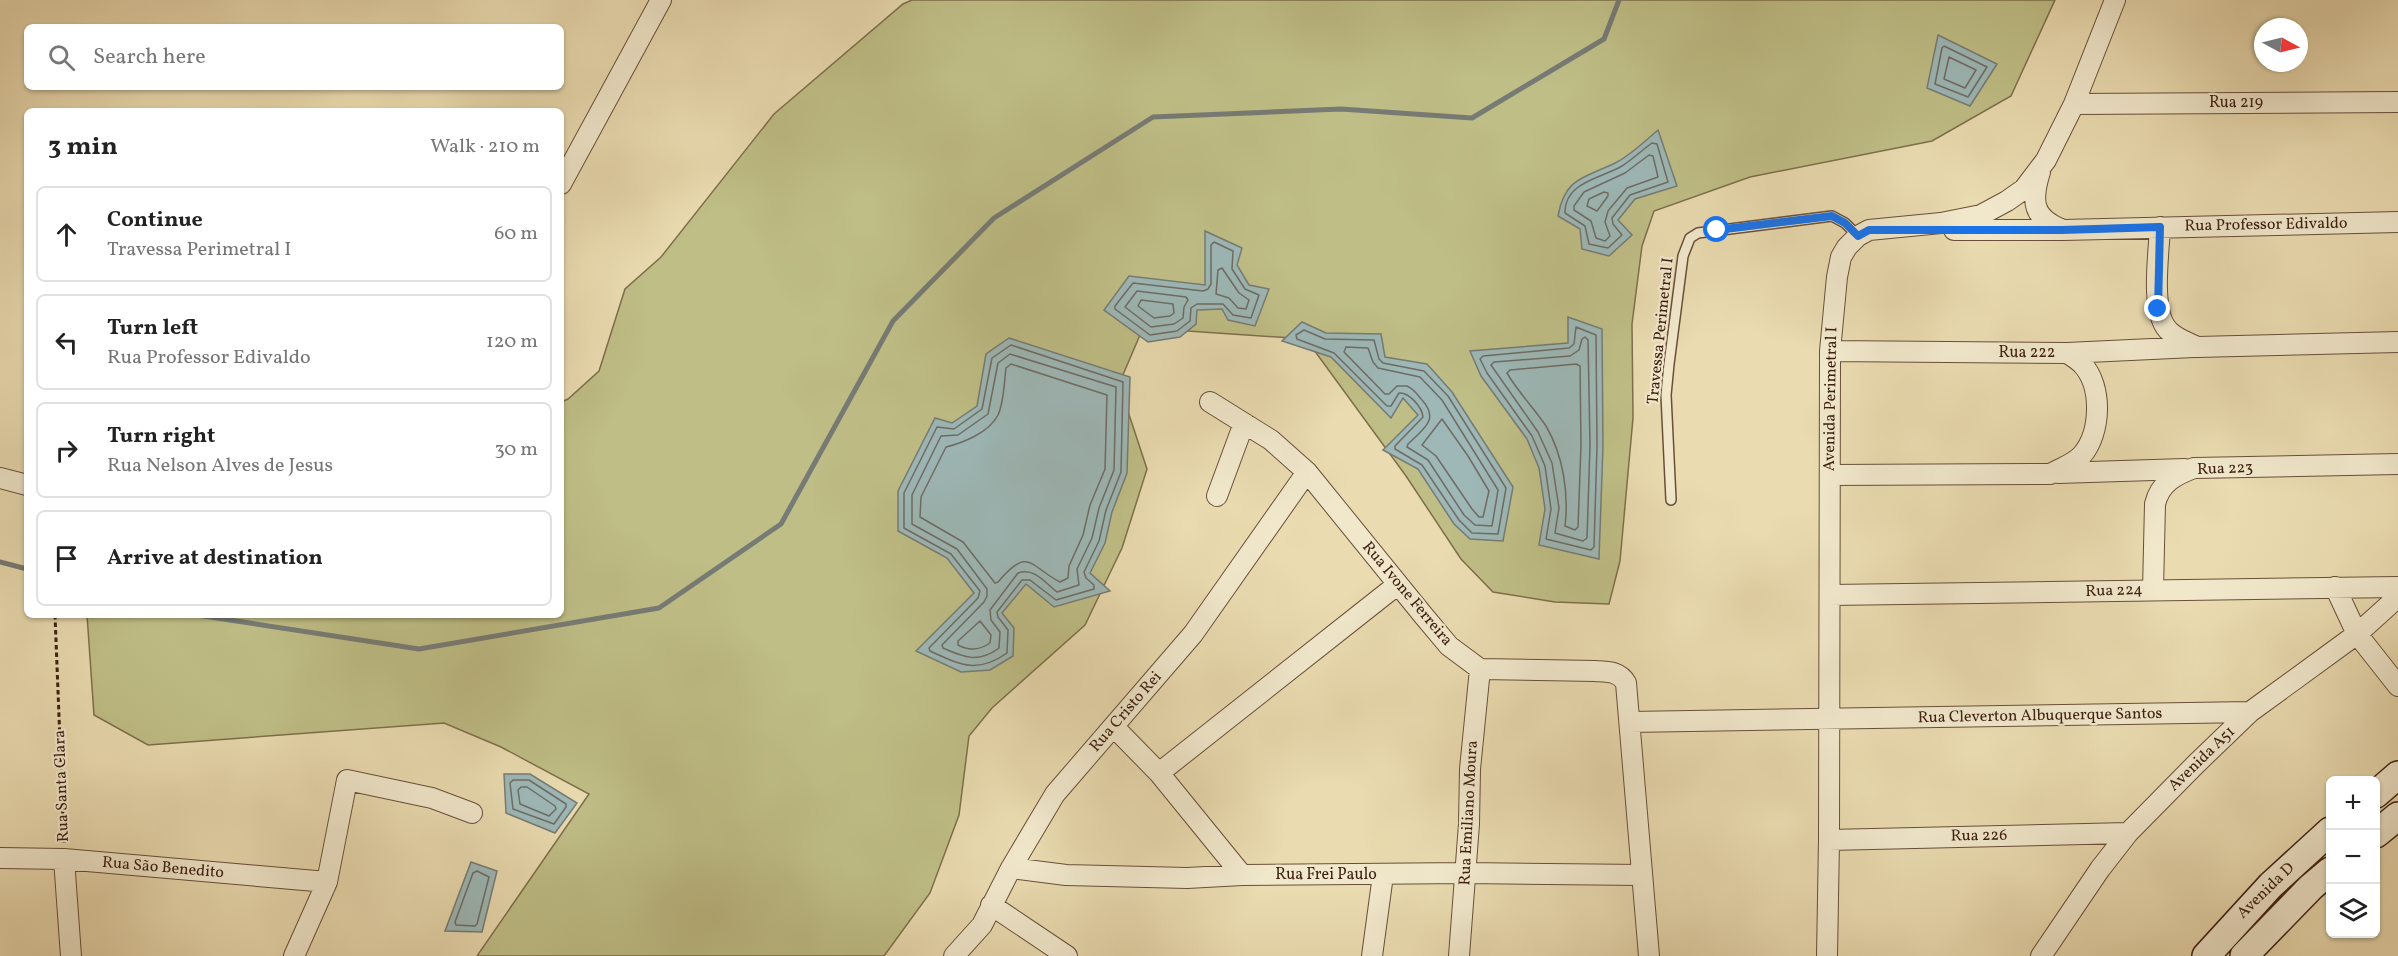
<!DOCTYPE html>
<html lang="en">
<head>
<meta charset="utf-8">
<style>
  body { margin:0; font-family:Vollkorn,serif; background:#f2f2f2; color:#222 }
  .controls { position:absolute; right:18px; bottom:18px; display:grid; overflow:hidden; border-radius:9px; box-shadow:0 2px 4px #0004 }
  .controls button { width:54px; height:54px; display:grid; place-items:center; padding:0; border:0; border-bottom:2px solid #e0e0e0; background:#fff; color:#222; font:30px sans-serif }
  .compass { position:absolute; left:2254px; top:18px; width:54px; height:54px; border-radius:50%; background:#fff; box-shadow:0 2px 4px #0004; rotate:97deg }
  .stop { position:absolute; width:18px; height:18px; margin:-14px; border:4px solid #1a73e8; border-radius:50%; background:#fff }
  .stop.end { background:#1a73e8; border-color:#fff; box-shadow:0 2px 6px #0008 }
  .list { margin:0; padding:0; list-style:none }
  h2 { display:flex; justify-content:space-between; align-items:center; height:78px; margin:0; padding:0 24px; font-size:26px }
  h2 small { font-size:20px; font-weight:400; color:#767676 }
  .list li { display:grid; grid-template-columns:39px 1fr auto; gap:18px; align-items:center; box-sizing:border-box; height:96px; margin:0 12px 12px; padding:0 12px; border:2px solid #e0e0e0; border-radius:9px }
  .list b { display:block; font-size:22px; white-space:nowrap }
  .list p { margin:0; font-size:20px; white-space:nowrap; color:#767676 }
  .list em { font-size:20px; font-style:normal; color:#767676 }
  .icon { flex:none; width:33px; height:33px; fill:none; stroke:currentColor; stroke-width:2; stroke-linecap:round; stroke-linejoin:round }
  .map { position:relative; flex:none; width:2398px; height:956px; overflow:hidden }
  .search { position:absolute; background:#fff; box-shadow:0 2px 4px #0004; left:24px; top:24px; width:540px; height:66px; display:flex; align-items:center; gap:15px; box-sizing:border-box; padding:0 21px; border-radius:9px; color:#767676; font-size:22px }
  .panel { position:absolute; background:#fff; box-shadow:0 2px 4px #0004; left:24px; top:108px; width:540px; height:510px; border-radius:9px }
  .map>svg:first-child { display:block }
  .green { fill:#bfbe86; stroke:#7e6f4c; stroke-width:1.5 }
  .water { fill:#9db8b7; stroke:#777b75; stroke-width:1.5 }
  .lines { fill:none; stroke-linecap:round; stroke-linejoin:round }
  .shore { stroke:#6e6c65; stroke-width:1.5 }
  .stream { stroke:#777b75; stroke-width:5 }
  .lane-casing { stroke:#694f3a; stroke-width:12 }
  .street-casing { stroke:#694f3a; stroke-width:22 }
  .secondary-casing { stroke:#3e2013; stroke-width:30 }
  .path { stroke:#3e2013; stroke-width:3; stroke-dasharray:4.5 3; stroke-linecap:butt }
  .lane { stroke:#f1e8cc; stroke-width:9 }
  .street { stroke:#f1e8cc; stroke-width:20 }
  .secondary { stroke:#f1e8cc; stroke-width:27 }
  .route { stroke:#1a73e8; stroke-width:8 }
  .labels { text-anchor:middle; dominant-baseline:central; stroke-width:4.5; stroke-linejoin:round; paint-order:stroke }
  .street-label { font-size:16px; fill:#3e2013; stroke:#f1e8cc }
</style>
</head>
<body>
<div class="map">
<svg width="2398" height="956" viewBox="0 0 2398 956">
  <rect width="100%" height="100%" fill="#eadbb0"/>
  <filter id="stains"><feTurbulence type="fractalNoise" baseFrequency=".00333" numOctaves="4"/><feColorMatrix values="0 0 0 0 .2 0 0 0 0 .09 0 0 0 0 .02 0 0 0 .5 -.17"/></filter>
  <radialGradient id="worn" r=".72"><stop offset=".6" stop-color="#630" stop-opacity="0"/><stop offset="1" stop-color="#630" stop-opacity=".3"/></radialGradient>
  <path class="green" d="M912 0H2055L2011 96 1932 141 1750 177 1654 211 1642 246 1632 324 1633 418 1620 561 1609 604 1555 602 1493 592 1461 559 1406 476 1306 339 1143 328 1119 384 1147 469 1122 548 1085 625 992 708 969 736 959 815 930 893 884 956H477L589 794 501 747 444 723 148 745 94 715 87 615H561V402L568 399 599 371 625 289 661 257 774 114 903 4Z"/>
  <path class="water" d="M1938 35 1997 64 1970 106 1927 88Z
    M1658 130 1677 186 1635 199 1618 220 1632 235 1609 256 1582 249 1580 229 1558 216C1565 176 1586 178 1617 162 1632 154 1645 141 1658 130Z
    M1205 231 1242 248 1237 265 1249 285 1269 289 1255 326 1228 320 1222 309 1197 310 1196 324 1180 337 1148 342 1104 310 1129 276 1205 285Z
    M1568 317 1602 329 1603 446 1599 559 1539 545 1545 509 1539 468 1527 439 1481 376 1470 351 1568 343Z
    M1302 322 1326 333 1381 334 1385 357 1427 364 1452 392 1513 487 1503 541 1470 539 1454 524 1418 469 1383 450 1418 415 1403 398 1391 418 1331 357 1282 341Z
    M1009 338 1130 377 1127 473 1112 512 1105 543 1090 573 1110 591 1054 607 1026 584 1002 613 1014 628 1013 656 990 670 961 672 916 651 974 593 947 558 898 531V491L935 418 952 423 977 406 986 354Z
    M504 774H530L577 803 555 833 506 813Z
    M471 862 497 871 482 932 445 931Z"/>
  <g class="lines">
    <path class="shore" d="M1944 46 1987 67 1968 97 1935 84 1942 48Z
      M1949 57 1976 70 1965 88 1944 79Z
      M1652 143 1657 144 1668 182 1630 195 1612 218 1613 224 1622 235 1608 248 1589 244 1585 226 1565 213C1564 182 1602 178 1622 166 1633 159 1642 150 1652 143Z
      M1649 155 1653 156 1658 177 1627 188 1608 211 1605 222 1610 236 1605 241 1596 238 1591 221 1574 210V206L1584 192 1625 173Z
      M1604 192 1608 193V196L1597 211 1587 206 1589 199Z
      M1214 242 1233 251 1232 269 1245 289 1259 295 1251 318 1233 315 1223 304H1197L1191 308 1190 321 1177 331 1150 335 1115 309V306L1133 283 1203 291 1208 289 1211 284V245Z
      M1222 268 1239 293 1249 300 1246 309 1238 308 1229 298 1216 294 1218 270Z
      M1137 291 1186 297 1188 300 1184 307 1183 318 1174 324 1151 327 1125 307Z
      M1141 300 1173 304 1174 313 1170 316 1154 318 1138 306Z
      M1576 327 1596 335 1597 446 1594 547 1591 550 1546 539 1551 509 1545 466 1532 436 1487 373 1480 359 1483 356 1569 348 1574 344Z
      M1304 330 1325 339 1374 340 1379 359 1383 363 1424 371 1448 396 1506 488 1498 534 1472 533 1459 520 1422 465 1395 449V446L1423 417C1422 407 1409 392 1399 393L1391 406H1387L1334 353 1297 339 1296 335Z
      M1585 337 1588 340 1590 445 1587 538 1583 541 1555 533 1559 508 1552 463 1538 432 1491 365 1494 362 1570 356 1579 350 1582 339Z
      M1011 345 1123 382 1121 472 1106 510 1099 541 1084 572 1086 578 1094 585V589L1056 600 1030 580H1022L997 612 998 617 1008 630 1007 653C977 674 961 665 930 651L929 648 978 598 980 591 951 554 904 528V493L937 427 954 429 982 409 992 358Z
      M1346 347 1368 348 1373 362 1378 368 1420 377 1442 400 1498 490 1492 526 1475 525 1464 515 1428 460 1407 447 1408 444C1423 429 1440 420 1422 400 1417 394 1414 389 1407 386H1397L1389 394H1385L1344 352Z
      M1010 354 1116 387 1114 470 1099 508 1092 538 1077 569 1079 585 1057 592C1045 583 1034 567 1018 573L990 610 991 620 1000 632 999 648C979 663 965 658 943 648L942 645 984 602 987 596V589L957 549 912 524V495L941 436 958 435 988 414 998 363Z
      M1011 364 1107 395 1105 469 1090 505 1083 535 1069 566 1068 578 1060 582C1030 567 1029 545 998 582L995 583 963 542 920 517 921 497 946 447C962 443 989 433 998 415 1004 402 1004 383 1006 368Z
      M1576 364 1580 366 1581 445 1578 527 1575 530 1565 526C1569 493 1563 455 1546 426 1534 408 1518 392 1507 373L1510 370Z
      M1442 419 1468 456 1489 491 1483 517H1479L1472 509 1436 456 1422 445Z
      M980 621 991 635 990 643C980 650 969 651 958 645V641Z
      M513 780H529L566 804V807L554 824 513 809 510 783Z
      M521 787H527L555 806 556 809 549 816 520 804 518 790Z
      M477 871 489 877 477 924 475 926 456 925 455 922 473 873Z"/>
    <path class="stream" d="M0 562 27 569
      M197 615 419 649 659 608 781 524 893 321 994 218 1153 117 1341 109 1472 118 1604 39 1619 0"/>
    <defs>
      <path id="lane" d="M1671 500 1666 395 1669 364 1683 256 1690 238 1698 233 1832 216 1845 223 1858 236"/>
      <path id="street" d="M2074 104 2398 102
        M2040 172C2031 201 2032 218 2063 230
        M561 184 661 0
        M2160 227C2159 253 2150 311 2168 330 2175 338 2187 342 2197 347L2398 342
        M1954 230H2063L2398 222
        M2067 353 2194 347
        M1210 402 1271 440 1307 472 1423 615 1449 646 1480 669 1595 671C1608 672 1619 671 1626 683L1649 956
        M2058 473 2185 469
        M1830 475 2050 474C2061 468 2074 464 2082 455 2101 433 2103 386 2082 364 2078 360 2072 356 2067 353L1830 351
        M0 478 27 485
        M1217 496 1244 423
        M2335 587 2357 634 2398 686
        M2153 590 2155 504C2160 483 2175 475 2194 468L2398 464
        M1830 595C2019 594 2208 588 2398 587
        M1630 722 2250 712
        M1114 727 1159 773 1242 875
        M1159 773 1397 585
        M1829 840 2128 833
        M0 858 64 859 327 882
        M64 859 71 956
        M1011 868 1066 875 1187 878 1242 875 1466 873 1642 875
        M991 905 1067 956
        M294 956 327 882 347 780 432 798 472 813
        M954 956 982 925 1011 868 1055 794 1193 634 1307 472
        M1372 956 1383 875
        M1459 956 1469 824 1470 769 1480 669
        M1827 956 1829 840 1830 351 1837 277 1841 257 1847 247 1858 236 1869 230 1941 223 1981 215 2007 201 2024 189 2046 160 2074 104 2115 0
        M2041 956 2100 869 2128 833 2196 764 2250 712 2357 634 2398 597"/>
      <path id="secondary" d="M2376 794 2398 775
        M2376 834 2398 816
        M2206 956 2271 885 2330 831
        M2244 956 2311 887 2330 871"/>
    </defs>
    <use href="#lane" class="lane-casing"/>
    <use href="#street" class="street-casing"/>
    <use href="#secondary" class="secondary-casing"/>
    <path class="path" d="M55 615 64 843"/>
    <use href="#lane" class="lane"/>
    <use href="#street" class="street"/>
    <use href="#secondary" class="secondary"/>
  </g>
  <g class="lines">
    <path class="route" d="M1717 230 1832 216 1845 223 1858 236 1869 230H2062L2160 227 2158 309"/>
  </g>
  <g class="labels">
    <g class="street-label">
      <text x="2236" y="103">Rua 219</text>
      <text transform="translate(2266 225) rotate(-1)">Rua Professor Edivaldo</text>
      <text transform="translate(1661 331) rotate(-84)">Travessa Perimetral I</text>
      <text x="2027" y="353">Rua 222</text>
      <text transform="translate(1831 399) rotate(-89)">Avenida Perimetral I</text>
      <text transform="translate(2225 469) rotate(-2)">Rua 223</text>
      <text transform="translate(2114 591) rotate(-2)">Rua 224</text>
      <text transform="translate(1407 594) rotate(50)">Rua Ivone Ferreira</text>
      <text transform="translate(1126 712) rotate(-49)">Rua Cristo Rei</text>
      <text transform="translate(2040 716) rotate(-1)">Rua Cleverton Albuquerque Santos</text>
      <text transform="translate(2202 759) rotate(-44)">Avenida A51</text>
      <text transform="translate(62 786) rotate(-92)">Rua Santa Clara</text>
      <text transform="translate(1469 813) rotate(-87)">Rua Emiliano Moura</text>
      <text transform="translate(1979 836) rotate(-1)">Rua 226</text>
      <text transform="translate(163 868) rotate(5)">Rua São Benedito</text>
      <text x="1326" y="875">Rua Frei Paulo</text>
      <text transform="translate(2266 891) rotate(-44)">Avenida D</text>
    </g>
  </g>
  <rect width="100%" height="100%" filter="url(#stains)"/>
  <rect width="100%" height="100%" fill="url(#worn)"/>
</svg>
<div class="controls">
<button>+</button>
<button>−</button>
<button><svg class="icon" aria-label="layers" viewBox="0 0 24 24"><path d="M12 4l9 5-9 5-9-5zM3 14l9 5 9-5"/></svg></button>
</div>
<svg class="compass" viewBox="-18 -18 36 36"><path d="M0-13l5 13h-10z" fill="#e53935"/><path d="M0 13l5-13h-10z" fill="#767676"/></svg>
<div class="stop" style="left:1717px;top:230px"></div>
<div class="stop end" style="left:2158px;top:309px"></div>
<div class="search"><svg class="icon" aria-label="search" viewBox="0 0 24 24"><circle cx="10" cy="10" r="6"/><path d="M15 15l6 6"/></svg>Search here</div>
<section class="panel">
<h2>3 min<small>Walk · 210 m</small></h2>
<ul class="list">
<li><svg class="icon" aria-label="ahead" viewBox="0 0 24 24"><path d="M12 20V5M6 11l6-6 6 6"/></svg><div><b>Continue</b><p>Travessa Perimetral I</p></div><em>60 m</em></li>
<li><svg class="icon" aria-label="left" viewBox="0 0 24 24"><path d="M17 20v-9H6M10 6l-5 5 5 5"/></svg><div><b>Turn left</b><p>Rua Professor Edivaldo</p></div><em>120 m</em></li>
<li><svg class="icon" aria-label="right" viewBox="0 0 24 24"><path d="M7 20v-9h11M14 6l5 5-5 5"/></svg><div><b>Turn right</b><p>Rua Nelson Alves de Jesus</p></div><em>30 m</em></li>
<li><svg class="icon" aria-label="arrive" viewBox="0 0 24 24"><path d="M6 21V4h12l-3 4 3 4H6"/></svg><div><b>Arrive at destination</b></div></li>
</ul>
</section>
</div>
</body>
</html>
